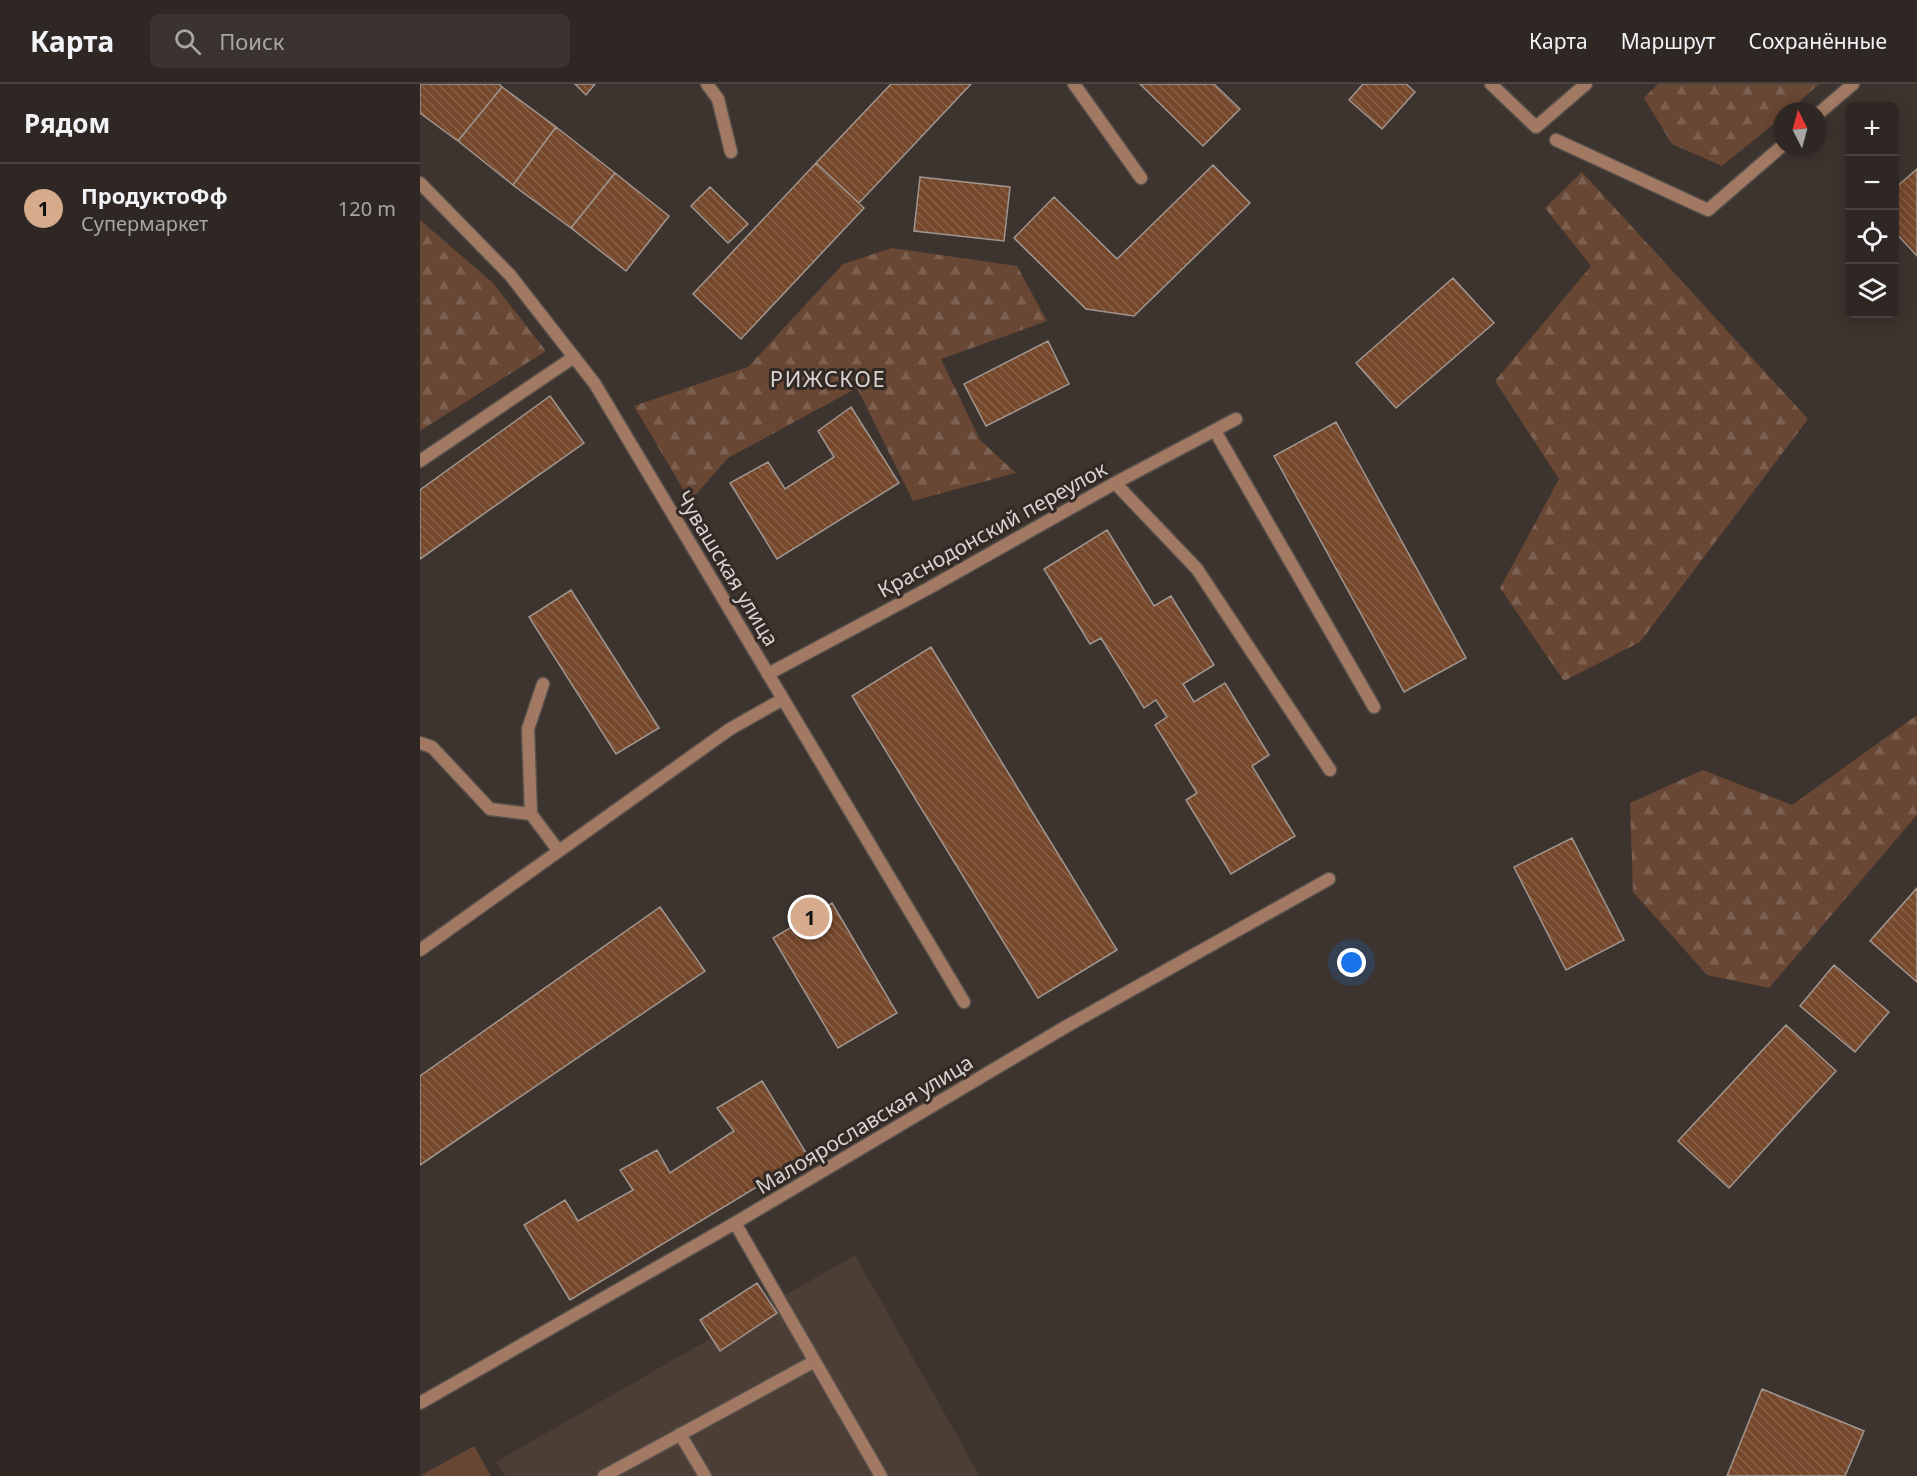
<!DOCTYPE html>
<html lang="ru">
<head>
<meta charset="utf-8">
<style>
  body { margin:0; font-family:"Noto Sans",sans-serif; background:#3a3330; color:#f1f3f6 }
  .controls { position:absolute; right:18px; top:18px; display:grid; overflow:hidden; border-radius:9px; box-shadow:0 3px 15px #0003 }
  .controls button { width:54px; height:54px; display:grid; place-items:center; padding:0; border:0; border-bottom:2px solid #494441; background:#2e2723; color:#f1f3f6; font:30px sans-serif }
  .compass { position:absolute; left:1353px; top:18px; width:54px; height:54px; border-radius:50%; background:#2e2723; box-shadow:0 3px 15px #0003; rotate:354deg }
  .you { position:absolute; left:932px; top:879px; width:21px; height:21px; margin:-15px; border:4px solid #fff; border-radius:50%; background:#1a73e8; box-shadow:0 0 0 9px #1a73e833 }
  .badge { display:grid; place-items:center; width:39px; height:39px; border-radius:50%; background:#d6ab8b; color:#111; font-size:20px; font-weight:700 }
  .pin { position:absolute; translate:-50% -50%; border:3px solid #fff; box-shadow:0 2px 6px #0006 }
  .list { margin:0; padding:0; list-style:none }
  h2 { display:flex; justify-content:space-between; align-items:center; height:78px; margin:0; padding:0 24px; font-size:26px }
  h2 small { font-size:20px; font-weight:400; color:#a7a5a6 }
  .list li { display:grid; grid-template-columns:39px 1fr auto; gap:18px; align-items:center; box-sizing:border-box; height:90px; padding:0 24px; border-top:2px solid #494441 }
  .list b { display:block; font-size:22px; white-space:nowrap }
  .list p { margin:0; font-size:20px; white-space:nowrap; color:#a7a5a6 }
  .list em { font-size:20px; font-style:normal; color:#a7a5a6 }
  .icon { flex:none; width:33px; height:33px; fill:none; stroke:currentColor; stroke-width:2; stroke-linecap:round; stroke-linejoin:round }
  .map { position:relative; flex:none; width:1497px; height:1392px; overflow:hidden }
  header { display:flex; align-items:center; gap:36px; box-sizing:border-box; height:84px; padding:0 30px; background:#2e2723; border-bottom:2px solid #494441 }
  header strong { font-size:28px }
  nav { display:flex; gap:33px; margin-inline-start:auto; font-size:21px }
  .search { width:420px; height:54px; background:#3a3330; display:flex; align-items:center; gap:15px; box-sizing:border-box; padding:0 21px; border-radius:9px; color:#a7a5a6; font-size:22px }
  main { display:flex }
  aside { flex:1; background:#2e2723 }
  .map>svg:first-child { display:block }
  .built { fill:#4c3d35 }
  .forest { fill:url(#forest-firs) }
  .pitch { fill:#684734 }
  .building { fill:url(#building-back-hatch); stroke:#a09690; stroke-width:1.5 }
  .lines { fill:none; stroke-linecap:round; stroke-linejoin:round }
  .lane-casing { stroke:#59514c; stroke-width:15 }
  .street-casing { stroke:#59514c; stroke-width:15 }
  .lane { stroke:#a27a63; stroke-width:12 }
  .street { stroke:#a27a63; stroke-width:12 }
  .labels { text-anchor:middle; dominant-baseline:central; stroke-width:6; stroke-linejoin:round; paint-order:stroke }
  .street-label { font-size:21px; fill:#d9d3d0; stroke:#332a25 }
  .neighbourhood-label { font-size:22px; letter-spacing:1.5px; fill:#d9d3d0; stroke:#332a25 }
</style>
</head>
<body>
<header>
<strong>Карта</strong>
<div class="search"><svg class="icon" aria-label="search" viewBox="0 0 24 24"><circle cx="10" cy="10" r="6"/><path d="M15 15l6 6"/></svg>Поиск</div>
<nav><a>Карта</a><a>Маршрут</a><a>Сохранённые</a></nav>
</header>
<main>
<aside>
<h2>Рядом<small></small></h2>
<ul class="list">
<li><span class="badge">1</span><div><b>ПродуктоФф</b><p>Супермаркет</p></div><em>120 m</em></li>
</ul>
</aside>
<div class="map">
<svg width="1497" height="1392" viewBox="0 0 1497 1392">
  <defs>
    <pattern id="forest-firs" width="22" height="20" patternUnits="userSpaceOnUse" patternTransform="scale(1.5)"><rect width="22" height="20" fill="#684734"/><path d="M5 1l3.5 6h-7zM16 11l3.5 6h-7z" fill="#7d6150"/></pattern>
    <pattern id="building-back-hatch" width="6" height="6" patternUnits="userSpaceOnUse" patternTransform="scale(1.5)"><rect width="6" height="6" fill="#75472b"/><path d="M-1 5l2 2M0 0l6 6M5-1l2 2" fill="none" stroke="#886149"/></pattern>
  </defs>
  <rect width="100%" height="100%" fill="#3d342f"/>
  <path class="built" d="M435 1171 560 1392H85L76 1378Z"/>
  <path class="forest" d="M1238 0H1399L1369 27H1362V33L1302 82 1252 60 1224 14Z
    M1162 88 1388 335 1220 558 1144 597 1080 504 1139 395 1075 297 1171 182 1125 124Z
    M0 136 72 198 126 267 0 347Z
    M472 164 597 182 627 237 521 275 560 356 596 389 493 417 437 304 308 374 270 417 214 322 328 283 423 180Z
    M1497 631V731L1349 904 1287 891 1213 808 1210 719 1283 686 1372 721Z"/>
  <path class="pitch" d="M54 1362 71 1392H0Z"/>
  <path class="building" d="M0 0H79L82 3 38 57 0 29Z
    M155 0H175L166 11Z
    M471 0H551L439 119 396 79Z
    M720 0H794L820 25 783 62Z
    M943 0H986L995 8 962 45 929 16Z
    M82 3 136 43 93 101 38 57Z
    M136 43 195 89 151 144 93 101Z
    M396 79 444 124 321 255 273 210Z
    M793 81 830 119 714 232 666 225 594 154 634 113 697 175Z
    M1497 85V172L1474 147V105Z
    M195 89 249 132 206 187 151 144Z
    M500 93 590 103 584 157 494 147Z
    M290 103 328 140 308 159 271 122Z
    M1033 194 1074 239 976 324 936 279Z
    M628 257 649 300 566 342 544 300Z
    M130 312 164 359 0 475V406Z
    M431 323 479 399 357 475 310 399 348 378 365 405 414 373 398 347Z
    M916 338 1046 574 984 608 854 372Z
    M687 446 734 522 751 512 794 581 763 600 774 618 805 599 849 671 832 682 875 752 811 790 766 716 777 709 735 641 747 633 736 616 724 624 681 554 670 560 624 485Z
    M151 506 239 644 196 670 109 533Z
    M511 563 697 866 618 914 432 612Z
    M1152 754 1204 856 1146 886 1094 783Z
    M1497 804V898L1450 857Z
    M412 819 477 929 418 964 353 854Z
    M240 823 285 887 0 1081V992Z
    M1414 881 1469 928 1435 968 1380 922Z
    M1366 941 1416 987 1309 1104 1258 1057Z
    M342 997 388 1072 150 1216 104 1141 145 1116 158 1137 213 1106 200 1086 237 1066 250 1089 314 1047 297 1024Z
    M337 1199 357 1229 300 1267 280 1236Z
    M1342 1305 1444 1347 1425 1392H1307Z"/>
  <g class="lines">
    <defs>
      <path id="lane" d="M287 0 298 15 311 68
        M654 0 721 94
        M1398 30 1433 0
        M1136 56 1288 126 1362 62
        M795 347 954 623
        M0 377 154 273
        M695 399 777 485 910 686
        M348 590 509 504 695 399 816 335
        M0 659 12 663 70 725 111 730 138 766
        M111 730 108 645 123 600
        M0 866 310 645 363 615
        M315 1139 461 1392
        M260 1350 285 1392
        M184 1392 395 1277"/>
      <path id="street" d="M1071 0 1116 43 1166 0
        M0 99 90 191 175 300 544 918
        M0 1319 315 1139 647 942 909 795"/>
    </defs>
    <use href="#lane" class="lane-casing"/>
    <use href="#street" class="street-casing"/>
    <use href="#lane" class="lane"/>
    <use href="#street" class="street"/>
  </g>
  <g class="labels">
    <g class="street-label">
      <text transform="translate(572 445) rotate(-29)">Краснодонский переулок</text>
      <text transform="translate(308 484) rotate(59)">Чувашская улица</text>
      <text transform="translate(444 1040) rotate(-31)">Малоярославская улица</text>
    </g>
    <g class="neighbourhood-label">
      <text x="408" y="294">РИЖСКОЕ</text>
    </g>
  </g>
</svg>
<div class="controls">
<button>+</button>
<button>−</button>
<button><svg class="icon" aria-label="locate" viewBox="0 0 24 24"><circle cx="12" cy="12" r="6"/><path d="M12 2v4M12 18v4M2 12h4M18 12h4"/></svg></button>
<button><svg class="icon" aria-label="layers" viewBox="0 0 24 24"><path d="M12 4l9 5-9 5-9-5zM3 14l9 5 9-5"/></svg></button>
</div>
<svg class="compass" viewBox="-18 -18 36 36"><path d="M0-13l5 13h-10z" fill="#e53935"/><path d="M0 13l5-13h-10z" fill="#a7a5a6"/></svg>
<div class="you"></div>
<div class="pin badge" style="left:390px;top:833px">1</div>
</div>
</main>
</body>
</html>
